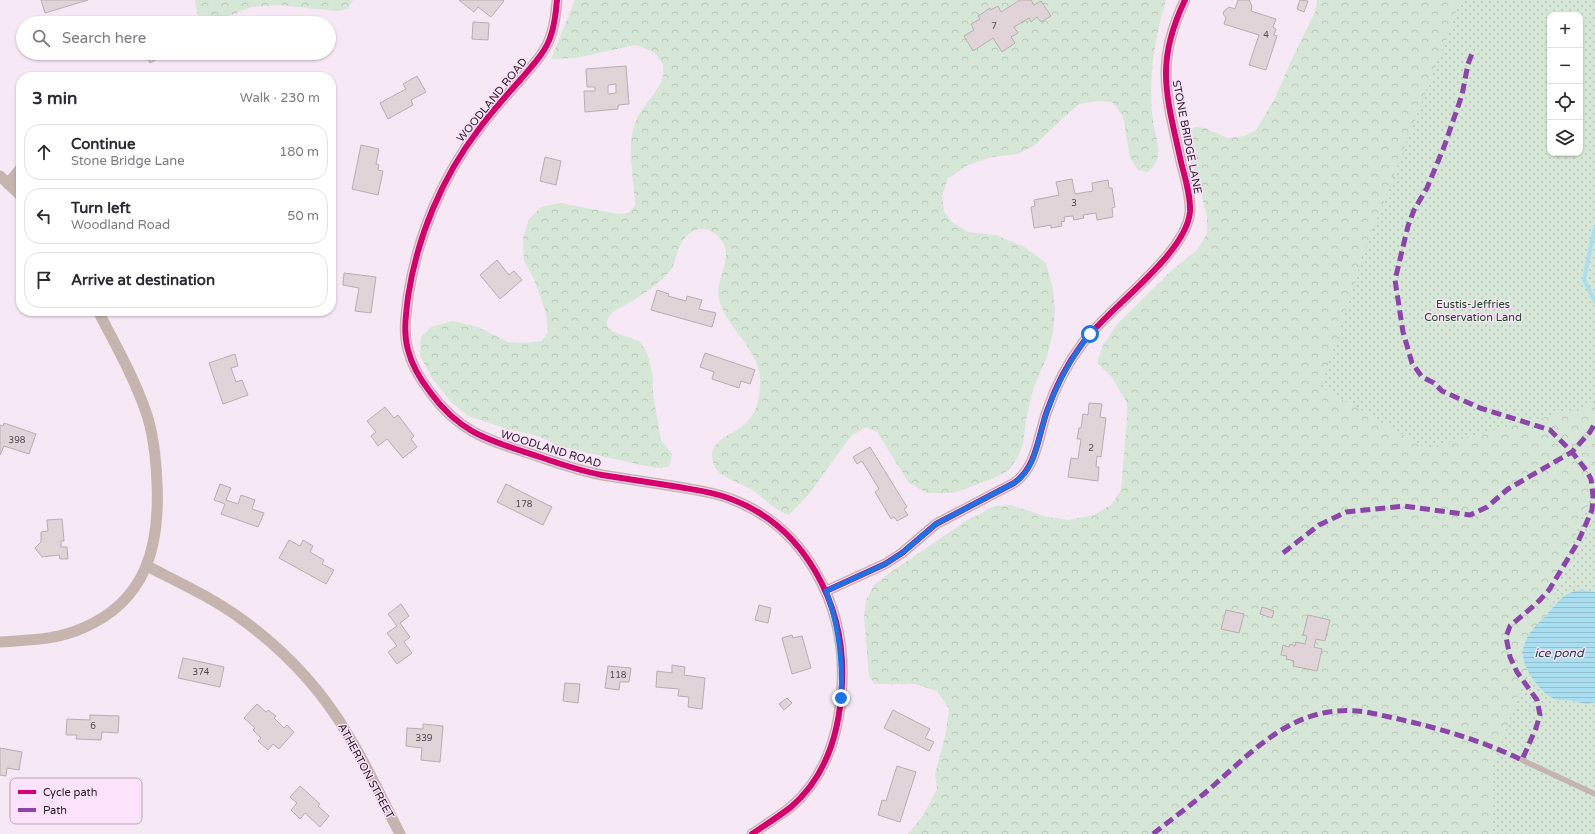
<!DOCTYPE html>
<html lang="en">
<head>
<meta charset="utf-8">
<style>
  body { margin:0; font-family:"Varela Round",sans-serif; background:#f2f2f3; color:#2b2b33 }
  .controls { position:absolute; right:12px; top:12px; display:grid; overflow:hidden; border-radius:8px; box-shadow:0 1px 3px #0004 }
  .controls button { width:36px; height:36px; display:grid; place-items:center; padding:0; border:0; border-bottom:1px solid #e1e1e2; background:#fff; color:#2b2b33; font:20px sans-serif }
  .stop { position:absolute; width:12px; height:12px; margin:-9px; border:3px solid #1a73e8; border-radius:50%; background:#fff }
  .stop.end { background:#1a73e8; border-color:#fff; box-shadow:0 1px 4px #0008 }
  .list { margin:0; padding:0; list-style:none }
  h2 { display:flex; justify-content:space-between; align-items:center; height:52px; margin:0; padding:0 16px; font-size:17px }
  h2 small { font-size:13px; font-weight:400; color:#7c7c81 }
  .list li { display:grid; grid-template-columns:26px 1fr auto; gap:12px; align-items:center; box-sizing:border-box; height:56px; margin:0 8px 8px; padding:0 8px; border:1px solid #e1e1e2; border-radius:16px }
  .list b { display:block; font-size:15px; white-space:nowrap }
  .list p { margin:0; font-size:13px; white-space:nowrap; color:#7c7c81 }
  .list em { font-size:13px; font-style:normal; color:#7c7c81 }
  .icon { flex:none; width:22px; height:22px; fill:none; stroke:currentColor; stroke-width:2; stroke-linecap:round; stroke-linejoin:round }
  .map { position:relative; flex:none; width:1595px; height:834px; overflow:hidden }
  .search { position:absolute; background:#fff; box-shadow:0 1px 3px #0004; left:16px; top:16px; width:320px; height:44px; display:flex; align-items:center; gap:10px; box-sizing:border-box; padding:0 14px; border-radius:22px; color:#7c7c81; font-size:15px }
  .panel { position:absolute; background:#fff; box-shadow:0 1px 3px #0004; left:16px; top:72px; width:320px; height:244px; border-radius:16px }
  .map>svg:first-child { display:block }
  .forest { fill:url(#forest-crowns); fill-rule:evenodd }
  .park { fill:url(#park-dots); fill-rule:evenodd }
  .water { fill:url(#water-rules) }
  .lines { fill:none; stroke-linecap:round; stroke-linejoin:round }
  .stream { stroke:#a9dff0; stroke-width:4 }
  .building { fill:#e0d4d9; stroke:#baadb2; fill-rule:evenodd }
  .lane { stroke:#c6b5af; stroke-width:5.5 }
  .street { stroke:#c6b5af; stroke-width:11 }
  .quiet { stroke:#8e44ad; stroke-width:5; stroke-dasharray:10 5; stroke-linecap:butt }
  .cycleway-casing { stroke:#fce2fa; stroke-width:8 }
  .cycleway { stroke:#d6006c; stroke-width:6 }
  .route { stroke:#1a73e8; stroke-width:5 }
  .labels { text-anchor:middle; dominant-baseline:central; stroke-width:3; stroke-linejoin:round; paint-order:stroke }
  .number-label { font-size:9px; fill:#544a52 }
  .street-label { font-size:11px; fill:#241b24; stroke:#fce2fa }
  .park-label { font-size:11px; fill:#164d21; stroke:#fce2fa }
  .water-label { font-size:12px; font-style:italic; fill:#1c434c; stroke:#fce2fa }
  .key { fill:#fce2fa; stroke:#bba6ba; stroke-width:1 }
  .key-label { font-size:11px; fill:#241b24 }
</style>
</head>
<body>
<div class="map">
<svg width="1595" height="834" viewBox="0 0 1595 834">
  <defs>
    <pattern id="forest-crowns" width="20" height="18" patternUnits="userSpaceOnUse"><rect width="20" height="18" fill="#d6e7d7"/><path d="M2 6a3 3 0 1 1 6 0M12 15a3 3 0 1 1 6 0" fill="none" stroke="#b8c6b8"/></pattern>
    <pattern id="park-dots" width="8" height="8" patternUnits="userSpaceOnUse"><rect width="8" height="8" fill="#d6e7d7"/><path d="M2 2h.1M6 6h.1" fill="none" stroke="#b8c6b8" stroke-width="1.8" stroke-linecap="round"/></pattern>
    <pattern id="water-rules" width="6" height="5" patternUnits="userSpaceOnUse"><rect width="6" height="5" fill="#a9dff0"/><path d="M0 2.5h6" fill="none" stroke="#91bfce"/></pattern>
  </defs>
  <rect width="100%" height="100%" fill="#f6e8f5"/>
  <path class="forest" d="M195 0H353L348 9 336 11 279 5 252 7 210 23 202 21 197 13Z
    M575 0H1166C1154 40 1148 80 1153 121 1156 142 1166 156 1148 172L1138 170 1130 158 1123 116 1112 102 1097 101 1079 104 1063 118 1035 145 1018 154 992 157 968 165 948 178 942 196 944 211 953 223 968 232 995 235 1023 246 1046 263 1053 289 1055 310 1053 333 1046 359 1033 389 1026 420 1023 444 1018 457 1009 470 992 479 953 493H927L909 483 877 432 866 427 851 436 809 494 789 515C775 511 765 499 754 491 747 487 739 483 732 480 725 477 717 473 714 465 704 439 736 435 747 422 753 415 757 408 758 400 767 363 748 350 730 322 725 315 721 308 719 300 713 276 743 251 711 231 704 227 695 229 689 234 678 242 678 255 673 266 671 272 656 285 650 289 644 294 635 299 627 304 618 310 606 312 607 326L613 332 639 341 645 349 649 359 653 378V394L661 440 672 454 671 461 669 466 661 468 645 466 559 446 540 437 504 428 468 416 451 402 432 378 420 356 421 337 431 327 453 321 478 327 508 342 525 343 542 341 548 332 546 313 534 279 524 261 523 238 529 219 541 207 560 203 618 214 628 213 635 206C635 183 627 151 633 130 638 109 654 98 662 80 664 75 663 69 663 64L654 52 635 45 576 58 551 59Z
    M1317 0H1595V592L1523 653 1573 834H908L923 816 937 789 935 774 946 732 949 709 937 691 915 684H875L869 676 864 617 866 600 874 585 888 574 966 521 995 506 1011 505 1047 517 1068 520 1094 515 1112 504 1121 490 1127 418V403L1111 376 1097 363 1103 345 1118 323 1170 272 1197 250 1207 234V216L1198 182 1187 149 1186 134 1195 127 1205 128 1227 138 1245 136 1256 130 1274 100 1292 59 1315 12ZM1550 15H1580V153H1550Z"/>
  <path class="park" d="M1461 0H1595V404L1426 448 1321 387 1362 258ZM1550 15H1580V153H1550Z
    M1595 480V834H1492L1491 771Z"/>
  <path class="water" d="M1582 590 1595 592V702C1588 705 1585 704 1578 702 1569 699 1562 702 1553 698 1540 693 1521 666 1523 651 1525 634 1537 625 1548 613 1562 599 1561 593 1582 590Z"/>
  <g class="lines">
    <path class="stream" d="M1595 227 1584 279 1595 302"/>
  </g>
  <path class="building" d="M41 0H88L45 13Z
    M459 0H503L504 1 491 17 478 7 474 12Z
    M1020 0H1031L1034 5 1041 1 1051 16 1041 22 1037 17 1031 22 1029 18 1014 27 1018 33 1011 37 1015 43 1002 52 993 38 973 51 964 36 974 30 971 24 980 19 978 16 990 8 991 10 998 6 1001 12Z
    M1238 0H1249L1252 6 1251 11 1276 19 1273 27 1276 29 1274 35 1277 36 1266 70 1249 65 1259 35 1224 24 1226 18 1223 14 1224 11 1229 7 1235 9Z
    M1300 0 1308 1 1304 12 1297 9Z
    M473 22 489 23 488 40 472 39Z
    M144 53H167L150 63Z
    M626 66 629 104 618 105V109L585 112 584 91H595V87H587L586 69ZM616 84V93L608 94V85Z
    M417 76 426 92 411 100 413 105 388 119 380 103 406 89 403 84Z
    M361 145 379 149 376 164 379 165 378 170 383 171 378 195 352 189Z
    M545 157 561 161 556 185 540 181Z
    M1072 179 1075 194 1093 191 1092 183 1108 180 1109 188H1112L1115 207 1112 208 1113 217 1097 220 1096 213 1083 215 1084 218 1074 220 1073 216 1064 217 1065 221 1061 222 1062 226 1051 228V225L1034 228 1031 207 1035 206 1034 200 1059 195 1056 182Z
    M497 260 509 275 514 271 522 280 500 299 480 275Z
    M344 273 376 277 371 313 355 311 359 288 343 285Z
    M657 290 669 294 668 296 686 301 687 296 702 300 699 309 716 313 712 327 651 310Z
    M705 353 755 370 750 384 741 381 739 388 712 379 714 372 700 367Z
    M235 354 238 366 231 368 236 382 242 380 248 395 223 404 209 363Z
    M1089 403 1102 404 1100 417 1106 418 1101 457 1097 456 1096 467H1099L1098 481 1068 477 1071 458 1078 459 1081 439H1077L1079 428H1081L1083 414 1088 415Z
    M385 407 394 418 398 415 414 436 411 439 417 447 403 458 387 439 378 446 371 436 376 432 367 421Z
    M4 423 36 434 29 454 4 446 0 455V425L3 426Z
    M870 447 907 507 904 509 908 515 897 521 894 517 891 519 875 492 879 489 862 461 857 464 853 457Z
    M220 484 231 488 226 500 238 504 241 495 255 500 252 509 264 513 258 527 221 514 225 504 214 500Z
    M506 484 552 507 543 525 497 502Z
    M62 519 64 541H61V547H67L68 559H60L59 555 42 557 35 548 41 542V532L48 531 47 520Z
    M289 540 300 546 303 540 313 546 310 552 324 560 322 564 334 570 326 584 279 558Z
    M401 604 409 616 400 623 410 637 404 642 412 653 397 664 388 652 397 646 387 633 397 626 388 614Z
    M759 605 771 608 768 623 755 620Z
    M1262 607 1274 611 1272 618 1260 614Z
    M1226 610 1244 614 1239 633 1221 629Z
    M1308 615 1330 620 1325 641 1316 639 1314 647 1322 649 1317 671 1293 666 1294 661 1286 659 1287 656 1281 655 1283 645 1289 647 1290 644 1295 646 1296 642 1305 644 1307 636 1303 635Z
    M792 635 793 638 802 636 811 668 792 674 782 638Z
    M183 658 224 667 220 687 178 678Z
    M672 665 685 667 684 675 705 678 702 709 688 707 689 697 678 696 679 689 656 687 657 671 672 673Z
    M608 666 631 668 629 682H620L619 690 605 688Z
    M565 683 580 684 578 703 563 701Z
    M787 698 792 703 784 710 779 704Z
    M257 704 266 712 268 710 276 716 274 718 284 728 287 725 294 732 279 749 273 744 268 750 258 741 261 738 253 730 255 728 244 718Z
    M893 710 930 729 925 738 934 742 929 751 884 728Z
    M90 715 119 716 118 733 102 732 101 740 76 739 77 735H66L67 719 90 720Z
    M423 724 443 726 440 762 421 760 422 748 406 746 407 728 423 729Z
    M0 748 22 752 19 770 7 768 6 776 0 775Z
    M897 766 916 772 900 822 878 815 882 800 886 801Z
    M300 786 320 804 318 806 329 816 320 827 305 813 300 819 291 810 297 803 290 797Z"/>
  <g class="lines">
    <path class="lane" d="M1522 760 1595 794"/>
    <path class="street" d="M557 0C556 12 555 24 551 35 546 52 532 66 521 79 507 95 492 111 479 129 442 177 417 237 408 297 406 315 403 332 408 350 412 366 420 379 430 392 461 435 492 441 540 457 560 464 581 471 602 475 628 479 653 483 679 487 696 490 714 492 731 499 806 527 846 606 842 684 840 730 827 776 791 807 778 817 765 825 752 834
      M0 176 21 196
      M8 184 21 168
      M147 566C178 582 211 597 240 618 283 649 321 689 348 735 368 767 383 801 400 834
      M826 591 885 564 902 553 936 524 1014 483C1037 467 1038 436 1047 411 1055 388 1067 364 1082 344 1107 309 1186 255 1190 212 1191 196 1185 178 1181 162 1175 133 1166 102 1166 73 1166 47 1174 23 1185 0
      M0 642C28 640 57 640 83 628 146 601 160 547 157 483 156 459 154 435 146 412 134 377 115 344 98 311"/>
    <path class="quiet" d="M1283 553 1319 525 1346 512 1404 506 1470 515 1487 507 1508 489 1572 452 1590 432 1595 423
      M1153 834C1173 818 1194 803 1213 786 1259 745 1299 702 1366 712 1420 723 1472 736 1522 760L1536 728 1540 715 1537 700 1517 672 1510 657 1506 637 1510 626 1537 603 1549 590 1578 542 1592 510 1593 496 1591 479 1586 470 1572 452 1550 430 1480 408 1442 391 1434 383 1422 377 1412 363 1403 332 1395 280 1408 226 1414 210 1427 188 1444 147 1462 95 1468 64 1473 51"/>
    <defs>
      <path id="cycleway" d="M557 0C556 12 555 24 551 35 546 52 532 66 521 79 507 95 492 111 479 129 442 177 417 237 408 297 406 315 403 332 408 350 412 366 420 379 430 392 461 435 492 441 540 457 560 464 581 471 602 475 628 479 653 483 679 487 696 490 714 492 731 499 806 527 846 606 842 684 840 730 827 776 791 807 778 817 765 825 752 834
        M826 591 885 564 902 553 936 524 1014 483C1037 467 1038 436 1047 411 1055 388 1067 364 1082 344 1107 309 1186 255 1190 212 1191 196 1185 178 1181 162 1175 133 1166 102 1166 73 1166 47 1174 23 1185 0"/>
    </defs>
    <use href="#cycleway" class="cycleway-casing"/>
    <use href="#cycleway" class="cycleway"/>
  </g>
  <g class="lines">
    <path class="route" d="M841 698C843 660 839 626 826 591L885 564 902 553 936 524 1014 483C1039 466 1037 435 1048 409 1058 382 1072 356 1090 334"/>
  </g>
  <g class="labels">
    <g class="number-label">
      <text x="994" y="26">7</text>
      <text x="1266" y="35">4</text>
      <text x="1074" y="203">3</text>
      <text x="17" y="440">398</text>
      <text x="1091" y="448">2</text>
      <text x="524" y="504">178</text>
      <text x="201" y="672">374</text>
      <text x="618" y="675">118</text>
      <text x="93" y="726">6</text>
      <text x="424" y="738">339</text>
    </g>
    <g class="street-label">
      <text transform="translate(492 100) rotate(-51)">WOODLAND ROAD</text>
      <text transform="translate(1187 137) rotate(79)">STONE BRIDGE LANE</text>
      <text transform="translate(551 449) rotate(17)">WOODLAND ROAD</text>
      <text transform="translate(366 771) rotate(62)">ATHERTON STREET</text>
    </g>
    <g class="park-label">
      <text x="1473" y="304">Eustis-Jeffries<tspan x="1473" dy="13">Conservation Land</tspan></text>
    </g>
    <g class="water-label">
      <text x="1559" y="653">ice pond</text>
    </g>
  </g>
  <rect x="10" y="778" width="132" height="46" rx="6" class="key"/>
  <rect x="18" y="790" width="18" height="4" fill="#d6006c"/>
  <rect x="18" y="808" width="18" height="4" fill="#8e44ad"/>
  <g class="key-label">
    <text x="43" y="796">Cycle path</text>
    <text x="43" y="814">Path</text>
  </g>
</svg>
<div class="controls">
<button>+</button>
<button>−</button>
<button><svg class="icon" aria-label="locate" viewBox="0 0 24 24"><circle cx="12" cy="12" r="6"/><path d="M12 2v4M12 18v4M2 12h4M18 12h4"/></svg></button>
<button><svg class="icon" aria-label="layers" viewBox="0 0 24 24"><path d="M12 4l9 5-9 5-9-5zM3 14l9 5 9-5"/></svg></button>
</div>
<div class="stop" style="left:1090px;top:334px"></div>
<div class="stop end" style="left:841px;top:698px"></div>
<div class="search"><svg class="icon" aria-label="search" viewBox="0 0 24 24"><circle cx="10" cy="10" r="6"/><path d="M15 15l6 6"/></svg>Search here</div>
<section class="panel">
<h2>3 min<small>Walk · 230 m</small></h2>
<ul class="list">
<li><svg class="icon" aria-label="ahead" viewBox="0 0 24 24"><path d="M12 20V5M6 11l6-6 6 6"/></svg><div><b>Continue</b><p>Stone Bridge Lane</p></div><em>180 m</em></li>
<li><svg class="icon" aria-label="left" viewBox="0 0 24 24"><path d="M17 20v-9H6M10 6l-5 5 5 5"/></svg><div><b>Turn left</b><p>Woodland Road</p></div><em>50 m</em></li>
<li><svg class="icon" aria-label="arrive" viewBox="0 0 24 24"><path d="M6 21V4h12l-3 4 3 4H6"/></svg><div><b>Arrive at destination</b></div></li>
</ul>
</section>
</div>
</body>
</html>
